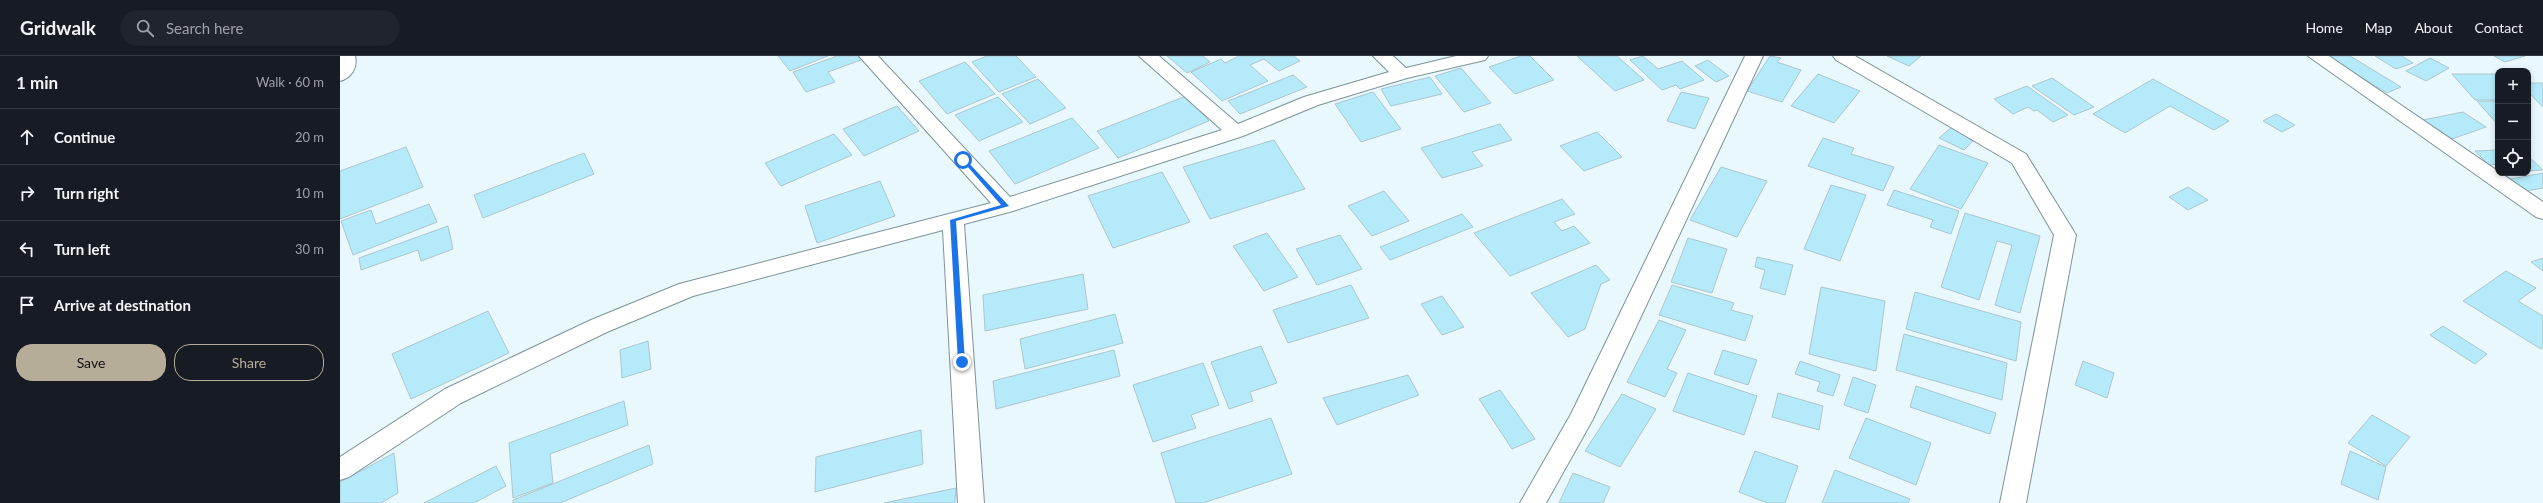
<!DOCTYPE html>
<html lang="en">
<head>
<meta charset="utf-8">
<style>
  body { margin:0; font-family:Lato,sans-serif; background:#20242c; color:#f1f3f6 }
  .controls { position:absolute; right:12px; top:12px; display:grid; overflow:hidden; border-radius:8px; box-shadow:0 2px 6px #0003 }
  .controls button { width:36px; height:36px; display:grid; place-items:center; padding:0; border:0; border-bottom:1px solid #363941; background:#171b24; color:#f1f3f6; font:20px sans-serif }
  .stop { position:absolute; width:12px; height:12px; margin:-9px; border:3px solid #1a73e8; border-radius:50%; background:#fff }
  .stop.end { background:#1a73e8; border-color:#fff; box-shadow:0 1px 4px #0008 }
  .list { margin:0; padding:0; list-style:none }
  h2 { display:flex; justify-content:space-between; align-items:center; height:52px; margin:0; padding:0 16px; font-size:17px }
  h2 small { font-size:13px; font-weight:400; color:#9ea1a6 }
  .list li { display:grid; grid-template-columns:26px 1fr auto; gap:12px; align-items:center; box-sizing:border-box; height:56px; padding:0 16px; border-top:1px solid #363941 }
  .list b { display:block; font-size:15px; white-space:nowrap }
  .list em { font-size:13px; font-style:normal; color:#9ea1a6 }
  .actions { display:flex; gap:8px; padding:12px 16px }
  .actions a { flex:1; padding:9px 0; border:1px solid #b6ad99; border-radius:16px; text-align:center; font-size:14px; color:#b6ad99 }
  .actions .main { background:#b6ad99; color:#111 }
  .icon { flex:none; width:22px; height:22px; fill:none; stroke:currentColor; stroke-width:2; stroke-linecap:round; stroke-linejoin:round }
  .map { position:relative; flex:none; width:2203px; height:447px; overflow:hidden }
  header { display:flex; align-items:center; gap:24px; box-sizing:border-box; height:56px; padding:0 20px; background:#171b24; border-bottom:1px solid #363941 }
  header strong { font-size:19px }
  nav { display:flex; gap:22px; margin-inline-start:auto; font-size:14px }
  .search { width:280px; height:36px; background:#20242c; display:flex; align-items:center; gap:10px; box-sizing:border-box; padding:0 14px; border-radius:22px; color:#9ea1a6; font-size:15px }
  main { display:flex }
  aside { flex:1; background:#171b24 }
  .map>svg:first-child { display:block }
  .building { fill:#b4eaf9; stroke:#adc6cd }
  .lines { fill:none; stroke-linecap:round; stroke-linejoin:round }
  .minor-casing { stroke:#7c939a; stroke-width:2 }
  .minor { fill:#fff; fill-rule:evenodd }
  .route { fill:#1a73e8 }
</style>
</head>
<body>
<header>
<strong>Gridwalk</strong>
<div class="search"><svg class="icon" aria-label="search" viewBox="0 0 24 24"><circle cx="10" cy="10" r="6"/><path d="M15 15l6 6"/></svg>Search here</div>
<nav><a>Home</a><a>Map</a><a>About</a><a>Contact</a></nav>
</header>
<main>
<aside>
<h2>1 min<small>Walk · 60 m</small></h2>
<ul class="list">
<li><svg class="icon" aria-label="ahead" viewBox="0 0 24 24"><path d="M12 20V5M6 11l6-6 6 6"/></svg><div><b>Continue</b></div><em>20 m</em></li>
<li><svg class="icon" aria-label="right" viewBox="0 0 24 24"><path d="M7 20v-9h11M14 6l5 5-5 5"/></svg><div><b>Turn right</b></div><em>10 m</em></li>
<li><svg class="icon" aria-label="left" viewBox="0 0 24 24"><path d="M17 20v-9H6M10 6l-5 5 5 5"/></svg><div><b>Turn left</b></div><em>30 m</em></li>
<li><svg class="icon" aria-label="arrive" viewBox="0 0 24 24"><path d="M6 21V4h12l-3 4 3 4H6"/></svg><div><b>Arrive at destination</b></div></li>
</ul>
<div class="actions"><a class="main">Save</a><a>Share</a></div>
</aside>
<div class="map">
<svg width="2203" height="447" viewBox="0 0 2203 447">
  <rect width="100%" height="100%" fill="#e9f8fd"/>
  <path class="building" d="M438 0H488L450 15Z
    M497 0H518L521 4 488 16 495 26 466 36 453 16Z
    M647 0H676L696 21 659 36 632 6Z
    M827 0H863L870 6 847 17Z
    M899 0H954L960 5 939 15 924 3 910 9 928 25 882 45 851 16 881 3 885 7Z
    M1181 0H1190L1214 24 1175 38 1149 11Z
    M1237 0H1277L1304 24 1275 35Z
    M1303 0 1318 13 1342 5 1364 24 1340 33 1336 29 1322 34 1290 4Z
    M1430 0 1441 2 1437 6 1461 14 1442 46 1407 35Z
    M1547 0H1581L1569 10Z
    M1986 0H2010L2061 31 2047 37Z
    M2035 0H2062L2073 7 2056 13Z
    M2154 0H2185L2165 6Z
    M2090 2 2109 12 2086 25 2066 15Z
    M1368 4 1389 20 1376 26 1355 10Z
    M625 6 655 38 607 58 579 25Z
    M1121 12 1151 47 1124 56 1095 20Z
    M1478 18 1520 35 1494 67 1451 50Z
    M2112 18H2158V44H2135Z
    M953 19 967 31 900 58 888 45Z
    M1090 21 1102 38 1051 50 1041 33Z
    M1712 22 1754 51 1734 59 1692 30Z
    M698 23 726 52 690 68 662 38Z
    M1813 23 1889 65 1874 74 1830 50 1785 77 1753 58Z
    M2188 27H2203V51L2188 36Z
    M1687 30 1728 59 1713 66 1697 54 1694 55 1688 51 1673 58 1654 43Z
    M1033 36 1061 73 1021 86 995 48Z
    M1341 36 1369 42 1355 73 1327 65Z
    M846 40 869 65 778 102 757 75Z
    M658 41 683 66 639 85 615 59Z
    M2137 45H2158V69Z
    M557 50 579 75 524 100 503 73Z
    M2123 56 2146 71 2112 83 2083 64Z
    M1936 58 1955 69 1942 76 1923 65Z
    M732 62 759 92 675 128 649 95Z
    M1160 68 1172 84 1132 96 1143 110 1102 122 1081 92Z
    M1613 70 1636 82 1624 94 1599 82Z
    M1257 76 1282 101 1244 115 1220 90Z
    M494 78 512 99 441 130 425 107Z
    M1483 82 1514 92 1511 98 1554 111 1543 135 1468 110Z
    M934 84 965 133 870 163 843 111Z
    M1599 89 1648 107 1621 153 1570 133Z
    M66 91 83 131 0 163V115Z
    M2158 94V108L2149 109 2135 95Z
    M244 97 254 118 143 162 134 139Z
    M2188 100 2203 114 2188 115Z
    M1381 111 1427 125 1397 181 1350 164Z
    M822 116 850 166 773 192 748 140Z
    M2203 117V132L2181 136 2165 124Z
    M540 125 555 160 477 187 465 150Z
    M1491 129 1526 139 1500 205 1464 193Z
    M1848 131 1868 144 1848 154 1829 141Z
    M1554 134 1619 155 1611 178 1590 171 1593 164 1547 149Z
    M1044 135 1069 165 1032 180 1008 150Z
    M1222 143 1235 158 1214 166 1222 175 1234 170 1250 187 1170 220 1134 177Z
    M89 148 97 166 13 199 1 165 31 154 36 168Z
    M1625 157 1700 180 1680 257 1655 249 1672 189 1657 185 1639 244 1601 231Z
    M1122 158 1133 171 1050 204 1040 191Z
    M108 170 113 193 81 205 78 194 21 214 19 202Z
    M927 177 958 221 924 235 893 190Z
    M1000 179 1022 213 977 229 956 193Z
    M1348 182 1387 193 1372 237 1331 226Z
    M1417 201 1453 209 1445 239 1420 232 1425 214 1415 211Z
    M2203 202V215L2191 206Z
    M1256 209 1270 224 1261 228 1245 273 1228 281 1191 237Z
    M2166 215 2196 232 2178 245 2203 260V291L2201 293 2123 245Z
    M743 218 748 253 645 275 643 239Z
    M1011 229 1029 262 948 287 933 254Z
    M1332 229 1394 247 1391 254 1413 260 1405 285 1319 259Z
    M1481 231 1545 245 1536 315 1469 298Z
    M1575 236 1681 266 1676 305 1566 273Z
    M1102 240 1124 271 1102 279 1081 248Z
    M148 255 169 297 71 343 52 298Z
    M775 258 783 287 685 313 680 283Z
    M1319 264 1346 274 1327 313 1337 317 1325 341 1287 326Z
    M2103 270 2147 298 2135 308 2090 279Z
    M1564 278 1667 307 1662 344 1556 314Z
    M308 285 311 313 282 322 280 294Z
    M921 290 937 327 910 336 913 345 889 353 871 306Z
    M774 294 780 320 656 353 653 325Z
    M1383 294 1417 304 1408 329 1374 318Z
    M1460 305 1500 319 1493 340 1477 335 1480 326 1455 318Z
    M1743 305 1774 317 1767 342 1735 329Z
    M863 307 879 349 851 359 856 372 813 386 793 329Z
    M1348 317 1417 340 1404 379 1333 355Z
    M1068 319 1079 339 997 369 983 342Z
    M1513 321 1536 329 1528 357 1504 349Z
    M1576 330 1656 357 1650 378 1570 351Z
    M1160 334 1195 383 1172 393 1139 343Z
    M1438 337 1483 350 1479 374 1432 361Z
    M1282 338 1316 353 1280 411 1245 395Z
    M284 345 288 369 210 398 213 427 173 442 169 387Z
    M2032 359 2070 381 2046 410 2008 387Z
    M931 362 952 418 863 447H836L821 397Z
    M1526 362 1591 387 1576 429 1509 402Z
    M581 374 583 408 475 436 476 401Z
    M309 389 313 408 220 447H173V444Z
    M1415 395 1458 410 1445 447H1427L1399 436Z
    M2010 395 2046 411 2038 444 2001 428Z
    M54 397 58 437 41 447H0V426Z
    M156 410 166 430 134 447H84Z
    M1495 414 1570 443 1568 447H1482Z
    M1233 417 1270 431 1263 447H1219Z
    M616 432 615 447H544Z"/>
  <g class="lines">
    <defs>
      <path id="minor" d="M0 0H15C18 12 11 22 0 25Z
        M519 0H538L670 141 882 74 799 0H819L898 68 964 41 1049 16 1033 0H1053L1066 12 1116 0H1148L1145 4 1067 22 978 49 903 80 673 155 624 168 644 447H618L603 174 353 240 267 276 121 347 9 421 0 424V401L105 333 251 264 339 228 651 147Z
        M1405 0H1423L1253 363 1206 447H1180L1231 358Z
        M1493 0H1515L1686 98 1736 179 1686 447H1660L1714 179 1672 107 1496 4Z
        M1968 0H1989L2203 146V163L2196 161Z"/>
    </defs>
    <use href="#minor" class="minor-casing"/>
    <use href="#minor" class="minor"/>
  </g>
  <path class="route" d="M621 103H625L669 150 616 165 625 306 622 308 618 306 610 164 661 149Z"/>
</svg>
<div class="controls">
<button>+</button>
<button>−</button>
<button><svg class="icon" aria-label="locate" viewBox="0 0 24 24"><circle cx="12" cy="12" r="6"/><path d="M12 2v4M12 18v4M2 12h4M18 12h4"/></svg></button>
</div>
<div class="stop" style="left:623px;top:104px"></div>
<div class="stop end" style="left:622px;top:306px"></div>
</div>
</main>
</body>
</html>
